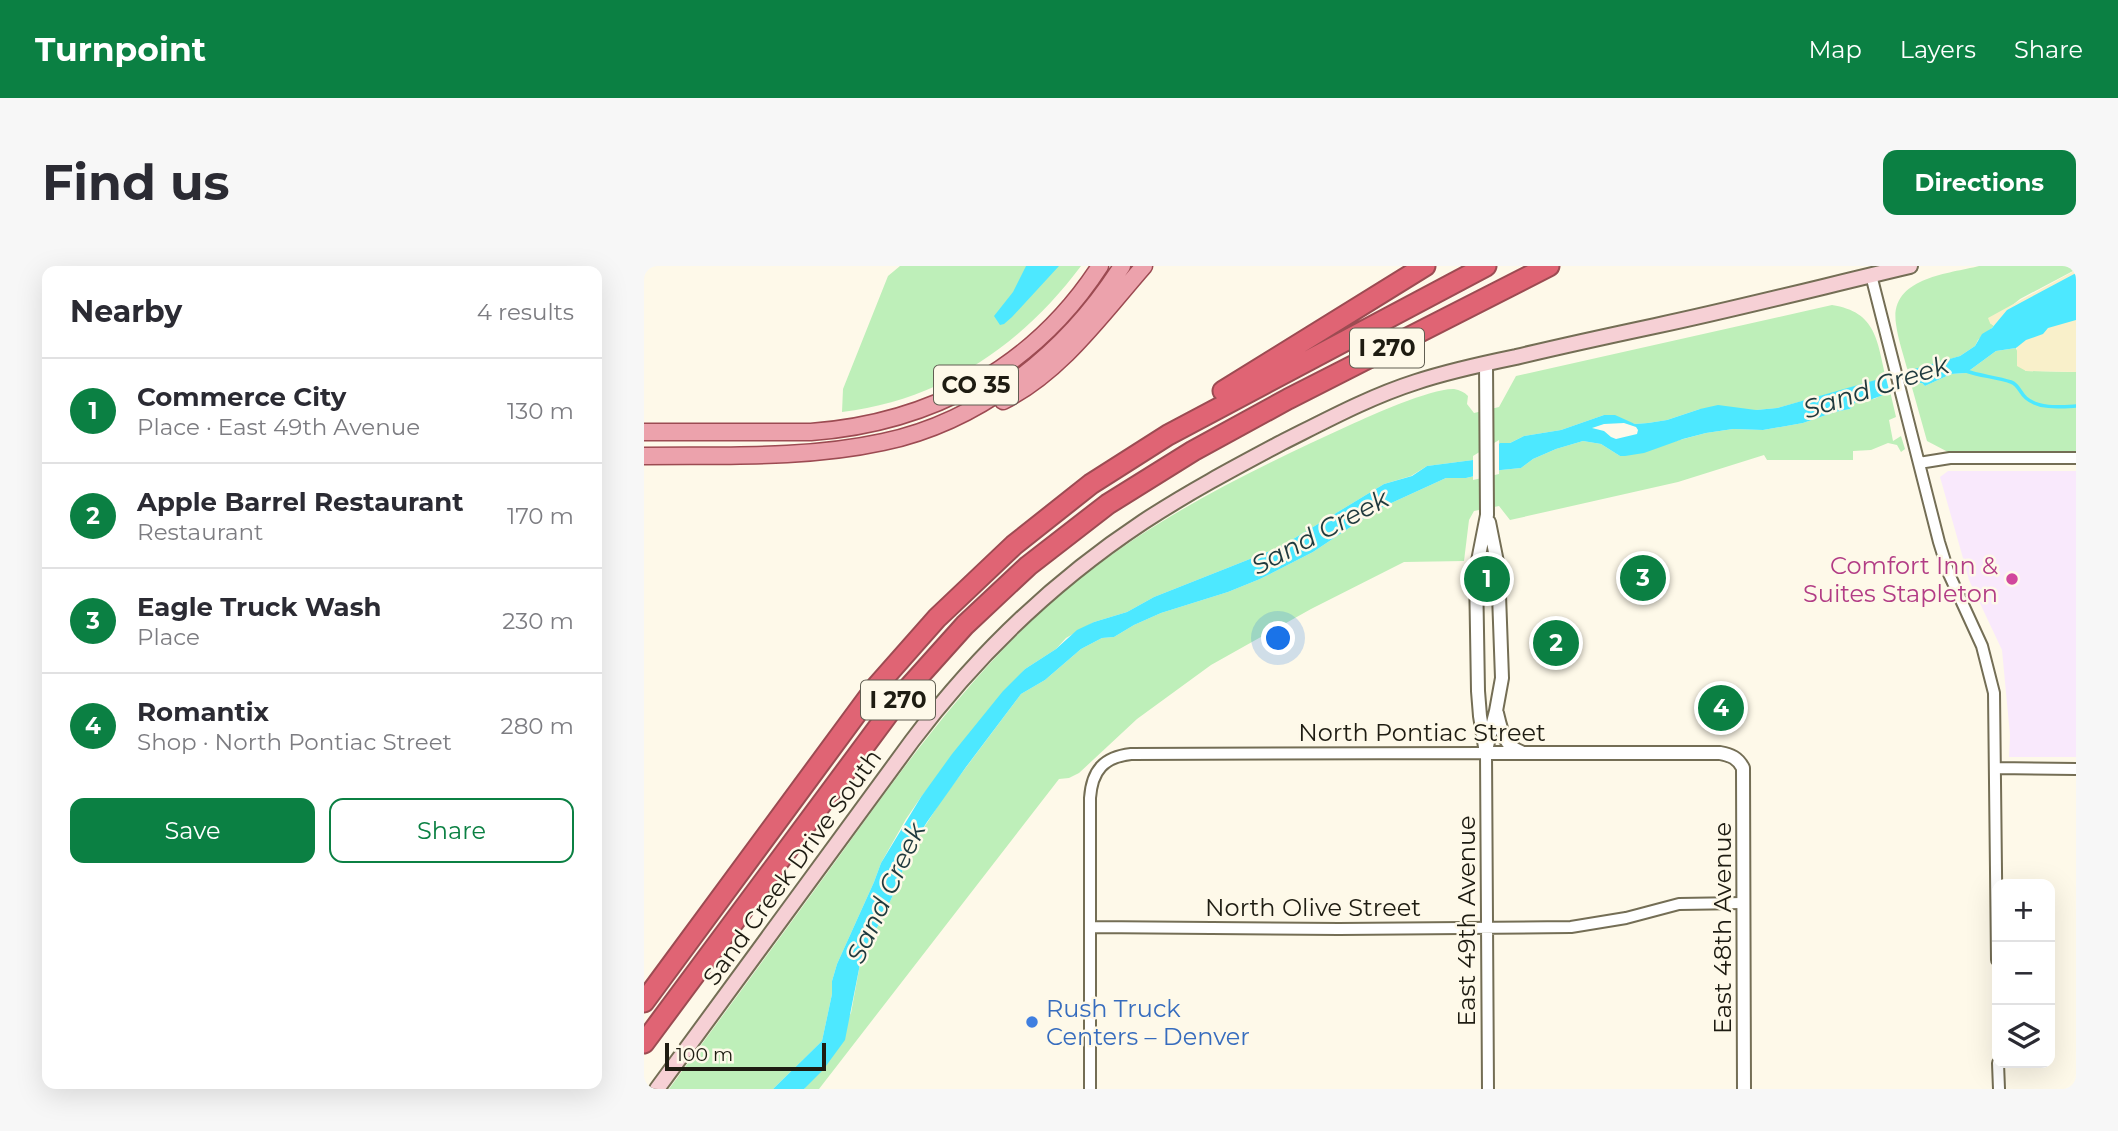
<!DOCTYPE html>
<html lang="en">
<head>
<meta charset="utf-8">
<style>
  body { margin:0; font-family:Montserrat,sans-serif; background:#f7f7f7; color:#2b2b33 }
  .controls { position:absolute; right:21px; bottom:21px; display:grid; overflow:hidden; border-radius:14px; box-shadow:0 7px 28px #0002 }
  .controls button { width:63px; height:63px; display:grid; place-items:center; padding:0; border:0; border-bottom:2px solid #e1e1e2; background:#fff; color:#2b2b33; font:35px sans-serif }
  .scale { position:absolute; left:21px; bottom:18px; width:161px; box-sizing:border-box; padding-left:7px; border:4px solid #1e1c12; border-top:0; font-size:19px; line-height:24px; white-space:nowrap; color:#1e1c12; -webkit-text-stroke:5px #fef9e9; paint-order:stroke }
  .you { position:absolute; left:635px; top:373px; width:24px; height:24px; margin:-18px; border:5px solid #fff; border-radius:50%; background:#1a73e8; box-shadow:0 0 0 10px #1a73e833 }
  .badge { display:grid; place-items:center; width:46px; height:46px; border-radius:50%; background:#0b8043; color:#fff; font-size:23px; font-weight:700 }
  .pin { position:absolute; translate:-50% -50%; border:4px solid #fff; box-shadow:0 2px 7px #0006 }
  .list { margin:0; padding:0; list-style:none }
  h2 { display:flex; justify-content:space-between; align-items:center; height:91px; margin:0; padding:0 28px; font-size:30px }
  h2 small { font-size:23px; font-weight:400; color:#7c7c81 }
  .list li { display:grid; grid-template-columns:46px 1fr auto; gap:21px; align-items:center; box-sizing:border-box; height:105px; padding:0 28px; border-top:2px solid #e1e1e2 }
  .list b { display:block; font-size:26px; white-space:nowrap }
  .list p { margin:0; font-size:23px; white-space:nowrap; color:#7c7c81 }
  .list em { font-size:23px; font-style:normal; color:#7c7c81 }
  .actions { display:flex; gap:14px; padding:21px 28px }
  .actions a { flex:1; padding:16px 0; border:2px solid #0b8043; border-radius:14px; text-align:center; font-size:24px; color:#0b8043 }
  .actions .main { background:#0b8043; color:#fff }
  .icon { flex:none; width:38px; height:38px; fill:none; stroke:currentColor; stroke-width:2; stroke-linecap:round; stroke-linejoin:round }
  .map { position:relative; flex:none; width:1432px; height:823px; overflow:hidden; border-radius:14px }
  header { display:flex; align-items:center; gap:42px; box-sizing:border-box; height:98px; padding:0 35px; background:#0b8043; color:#fff }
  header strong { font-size:33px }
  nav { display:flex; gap:38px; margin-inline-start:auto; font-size:24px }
  .intro { display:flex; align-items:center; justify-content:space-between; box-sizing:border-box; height:168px; padding:0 42px }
  h1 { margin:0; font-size:49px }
  .button { padding:18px 32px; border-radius:14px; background:#0b8043; color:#fff; font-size:24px; font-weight:700 }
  main { display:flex; gap:42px; padding:0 42px }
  aside { flex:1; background:#fff; border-radius:14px; box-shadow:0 7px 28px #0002 }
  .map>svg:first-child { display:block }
  .commercial { fill:#f9e9fc }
  .green { fill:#beefb9 }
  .sand { fill:#f9f0ca }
  .water { fill:#4de8ff; fill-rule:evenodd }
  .pier { fill:#fef9e9 }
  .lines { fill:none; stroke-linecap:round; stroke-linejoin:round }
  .stream { stroke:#4de8ff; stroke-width:3.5 }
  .minor-casing { stroke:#746e55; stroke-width:14 }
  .tertiary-casing { stroke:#746e55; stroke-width:16 }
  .secondary-casing { stroke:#746e55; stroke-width:18 }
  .primary-casing { stroke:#9c4b52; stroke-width:19 }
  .motorway-casing { stroke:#9c4b52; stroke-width:23 }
  .minor { stroke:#fff; stroke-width:10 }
  .tertiary { stroke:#fff; stroke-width:12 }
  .secondary { stroke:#f6d0d5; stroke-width:14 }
  .primary { stroke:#eca2ac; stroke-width:16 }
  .motorway { stroke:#e06474; stroke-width:19 }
  .hotel-dot { fill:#d1479c; stroke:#fef9e9; stroke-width:2.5 }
  .shop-dot { fill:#3f7fe0; stroke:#fef9e9; stroke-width:2.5 }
  .labels { text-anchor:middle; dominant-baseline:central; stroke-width:5; stroke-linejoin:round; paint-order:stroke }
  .shield { fill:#fef9e9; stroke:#615e52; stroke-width:2 }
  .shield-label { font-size:23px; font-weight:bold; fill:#1e1c12 }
  .hotel-label { font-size:24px; fill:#b23c85; stroke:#fef9e9; text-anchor:end }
  .street-label { font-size:24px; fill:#1e1c12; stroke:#fef9e9 }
  .shop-label { font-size:24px; fill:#366cbe; stroke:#fef9e9; text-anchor:start }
  .water-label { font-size:26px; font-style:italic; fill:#1f393d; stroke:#fef9e9 }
</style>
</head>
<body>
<header>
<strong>Turnpoint</strong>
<nav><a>Map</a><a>Layers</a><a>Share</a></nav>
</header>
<div class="intro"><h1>Find us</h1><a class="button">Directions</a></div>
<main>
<aside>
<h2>Nearby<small>4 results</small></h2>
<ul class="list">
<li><span class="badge">1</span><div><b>Commerce City</b><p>Place · East 49th Avenue</p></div><em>130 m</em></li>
<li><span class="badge">2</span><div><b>Apple Barrel Restaurant</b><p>Restaurant</p></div><em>170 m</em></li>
<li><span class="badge">3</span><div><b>Eagle Truck Wash</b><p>Place</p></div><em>230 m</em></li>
<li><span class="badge">4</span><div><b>Romantix</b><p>Shop · North Pontiac Street</p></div><em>280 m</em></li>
</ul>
<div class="actions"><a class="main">Save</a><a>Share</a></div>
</aside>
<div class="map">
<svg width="1432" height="823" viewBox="0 0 1432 823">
  <rect width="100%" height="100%" fill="#fef9e9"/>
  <path class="commercial" d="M1304 205H1432V491H1365L1366 469 1358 384 1325 314 1317 285 1296 211Z"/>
  <path class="green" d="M256 0H437C378 79 298 134 198 146L199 123 244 10Z
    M1335 0H1432V7L1429 5 1376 33 1346 57 1350 60 1334 74 1331 80 1316 90 1264 106C1260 90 1254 74 1252 58 1245 12 1303 8 1335 0Z
    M1188 39C1233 46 1233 75 1242 112L1133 142 1112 144 1056 143 1023 154 1004 157 991 158 960 149 917 164 880 170 866 177H856L829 194 783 200 767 210 740 218 636 281 510 331 483 346 450 356 422 372 412 383 381 403 277 531 262 553 237 597 230 616 193 698 188 715V728L178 775 129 823H25C81 746 138 669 194 592 263 496 331 401 421 325 506 253 606 205 706 159 728 149 788 122 810 123 816 124 820 126 824 130L823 138 830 147 855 141 872 110Z
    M1372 82 1375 90 1373 97 1382 105 1432 106V186H1304L1283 175 1267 118 1278 117 1281 120 1307 108 1322 107 1352 85Z
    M1246 125 1252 151 1245 154 1249 175 1257 170 1261 183 1257 186 1253 179 1244 177 1227 184 1209 185V194H1123L1120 189 1034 216 866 254 855 240 830 245 825 254 820 295 760 296 667 343 567 399 493 453 435 507 425 512 415 513 175 823H160L207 747 216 698 225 673 236 657 256 614 263 588 299 532 377 428 401 414 437 383 458 372 470 371 490 359 517 347 584 326 616 313 669 286 732 244 802 212H822L857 204 877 202 889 193 912 183 939 175 957 178 976 190 1062 167 1089 163 1119 164 1159 157 1191 146 1206 143 1215 132 1230 133Z"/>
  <path class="sand" d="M1430 5 1432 10V106L1382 105 1373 100V77L1346 57 1344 52Z"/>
  <path class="water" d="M382 0H415L368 51 360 58 356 59 350 50 369 26Z
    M1432 7V54L1404 62 1399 68 1382 74 1372 82 1352 85 1322 107 1307 108 1281 120 1278 117H1272L1223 135 1215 132 1206 143 1191 146 1159 157 1119 164 1089 163 1062 167 1039 173 1000 187 981 190H976L957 178 939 175 912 183 889 193 877 202 857 204 822 212H802L732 244 669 286 616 313 584 326 517 347 490 359 470 371 458 372 437 383 401 414 377 428 322 501 283 556 263 588 256 614 236 657 225 673 216 698 201 774 179 804 160 823H129L178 775 188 728V715L193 698 230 616 237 597 277 531 308 488 359 425 381 403 412 383 433 364 450 356 483 346 510 331 636 281 740 218 768 210 783 200 829 194 856 177H866L880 170 917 164 960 149H971L991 158 1004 157 1023 154 1056 143 1074 139 1112 144 1133 142 1316 90 1331 80 1338 68 1348 62 1363 44ZM980 157 992 161 994 164 993 168 972 173 967 171 960 165 948 162 960 158Z"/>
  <path class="pier" d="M1263 102 1268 121 1246 128 1241 108Z
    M855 174V208L829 214V190Z"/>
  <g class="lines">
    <path class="stream" d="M1322 105C1336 110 1352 111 1367 116 1375 119 1376 127 1382 132 1395 143 1416 141 1432 140"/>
    <defs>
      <path id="minor" d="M1227 9 1295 276 1305 308 1338 380 1350 427 1353 694
        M1275 197 1306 192H1432
        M1351 502 1432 503
        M447 661 695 663 927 661 982 652 1035 638 1099 637
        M1354 797 1355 823
        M446 823V532C448 504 460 491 487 488L842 487 844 823"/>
      <path id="tertiary" d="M853 447C857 464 860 480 877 486
        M843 480 852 445 858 412 854 301 845 256
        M842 487H1076C1087 489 1094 492 1099 502L1100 823
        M842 487 836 450 834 425 832 305 843 249 842 97"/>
      <path id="secondary" d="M13 823 268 475C332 390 410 315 499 256 543 227 590 202 637 177 681 155 725 131 772 116 805 105 838 98 872 91 918 80 964 70 1011 60 1096 42 1181 20 1266 0"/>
      <path id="primary" d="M359 135C417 106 458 48 500 0
        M0 166H167C287 157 390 102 456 0
        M0 190C79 189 161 193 239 176 339 155 424 85 478 0"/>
      <path id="motorway" d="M579 125 781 0
        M0 736 232 421 293 352 370 279 447 218 524 169 842 0
        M0 777 259 428 321 359 384 300 464 238 549 185 644 133 905 0"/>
    </defs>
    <use href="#minor" class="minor-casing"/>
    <use href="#tertiary" class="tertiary-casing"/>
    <use href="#secondary" class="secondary-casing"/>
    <use href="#primary" class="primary-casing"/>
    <use href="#motorway" class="motorway-casing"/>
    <use href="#minor" class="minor"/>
    <use href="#tertiary" class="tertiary"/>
    <use href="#secondary" class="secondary"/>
    <use href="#primary" class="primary"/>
    <use href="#motorway" class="motorway"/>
  </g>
  <circle class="hotel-dot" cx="1368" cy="313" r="7"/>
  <circle class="shop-dot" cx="388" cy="756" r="7"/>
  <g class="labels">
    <g class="shield">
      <rect x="706" y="62.5" width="74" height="39" rx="5"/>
      <rect x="290" y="99.5" width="84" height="39" rx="5"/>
      <rect x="217" y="414.5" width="74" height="39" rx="5"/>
    </g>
    <g class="shield-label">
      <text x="743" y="82">I 270</text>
      <text x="332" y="119">CO 35</text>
      <text x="254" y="434">I 270</text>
    </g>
    <g class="hotel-label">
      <text x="1354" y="299">Comfort Inn &amp;<tspan x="1354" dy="28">Suites Stapleton</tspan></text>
    </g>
    <g class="street-label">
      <text x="778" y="466">North Pontiac Street</text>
      <text transform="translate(148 601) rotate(-54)">Sand Creek Drive South</text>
      <text x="669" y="641">North Olive Street</text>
      <text transform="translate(822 655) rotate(-90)">East 49th Avenue</text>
      <text transform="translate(1078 662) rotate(-90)">East 48th Avenue</text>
    </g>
    <g class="shop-label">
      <text x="402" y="742">Rush Truck<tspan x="402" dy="28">Centers – Denver</tspan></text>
    </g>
    <g class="water-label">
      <text transform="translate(1232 121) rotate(-18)">Sand Creek</text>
      <text transform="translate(676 266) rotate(-28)">Sand Creek</text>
      <text transform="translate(242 627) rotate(-65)">Sand Creek</text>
    </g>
  </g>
</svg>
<div class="controls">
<button>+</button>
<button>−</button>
<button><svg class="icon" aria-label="layers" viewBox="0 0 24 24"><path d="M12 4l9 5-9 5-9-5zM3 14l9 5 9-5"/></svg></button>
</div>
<div class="scale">100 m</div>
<div class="you"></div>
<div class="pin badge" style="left:843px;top:313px">1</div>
<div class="pin badge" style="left:912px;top:377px">2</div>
<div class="pin badge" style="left:999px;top:312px">3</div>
<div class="pin badge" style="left:1077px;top:442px">4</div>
</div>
</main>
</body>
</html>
